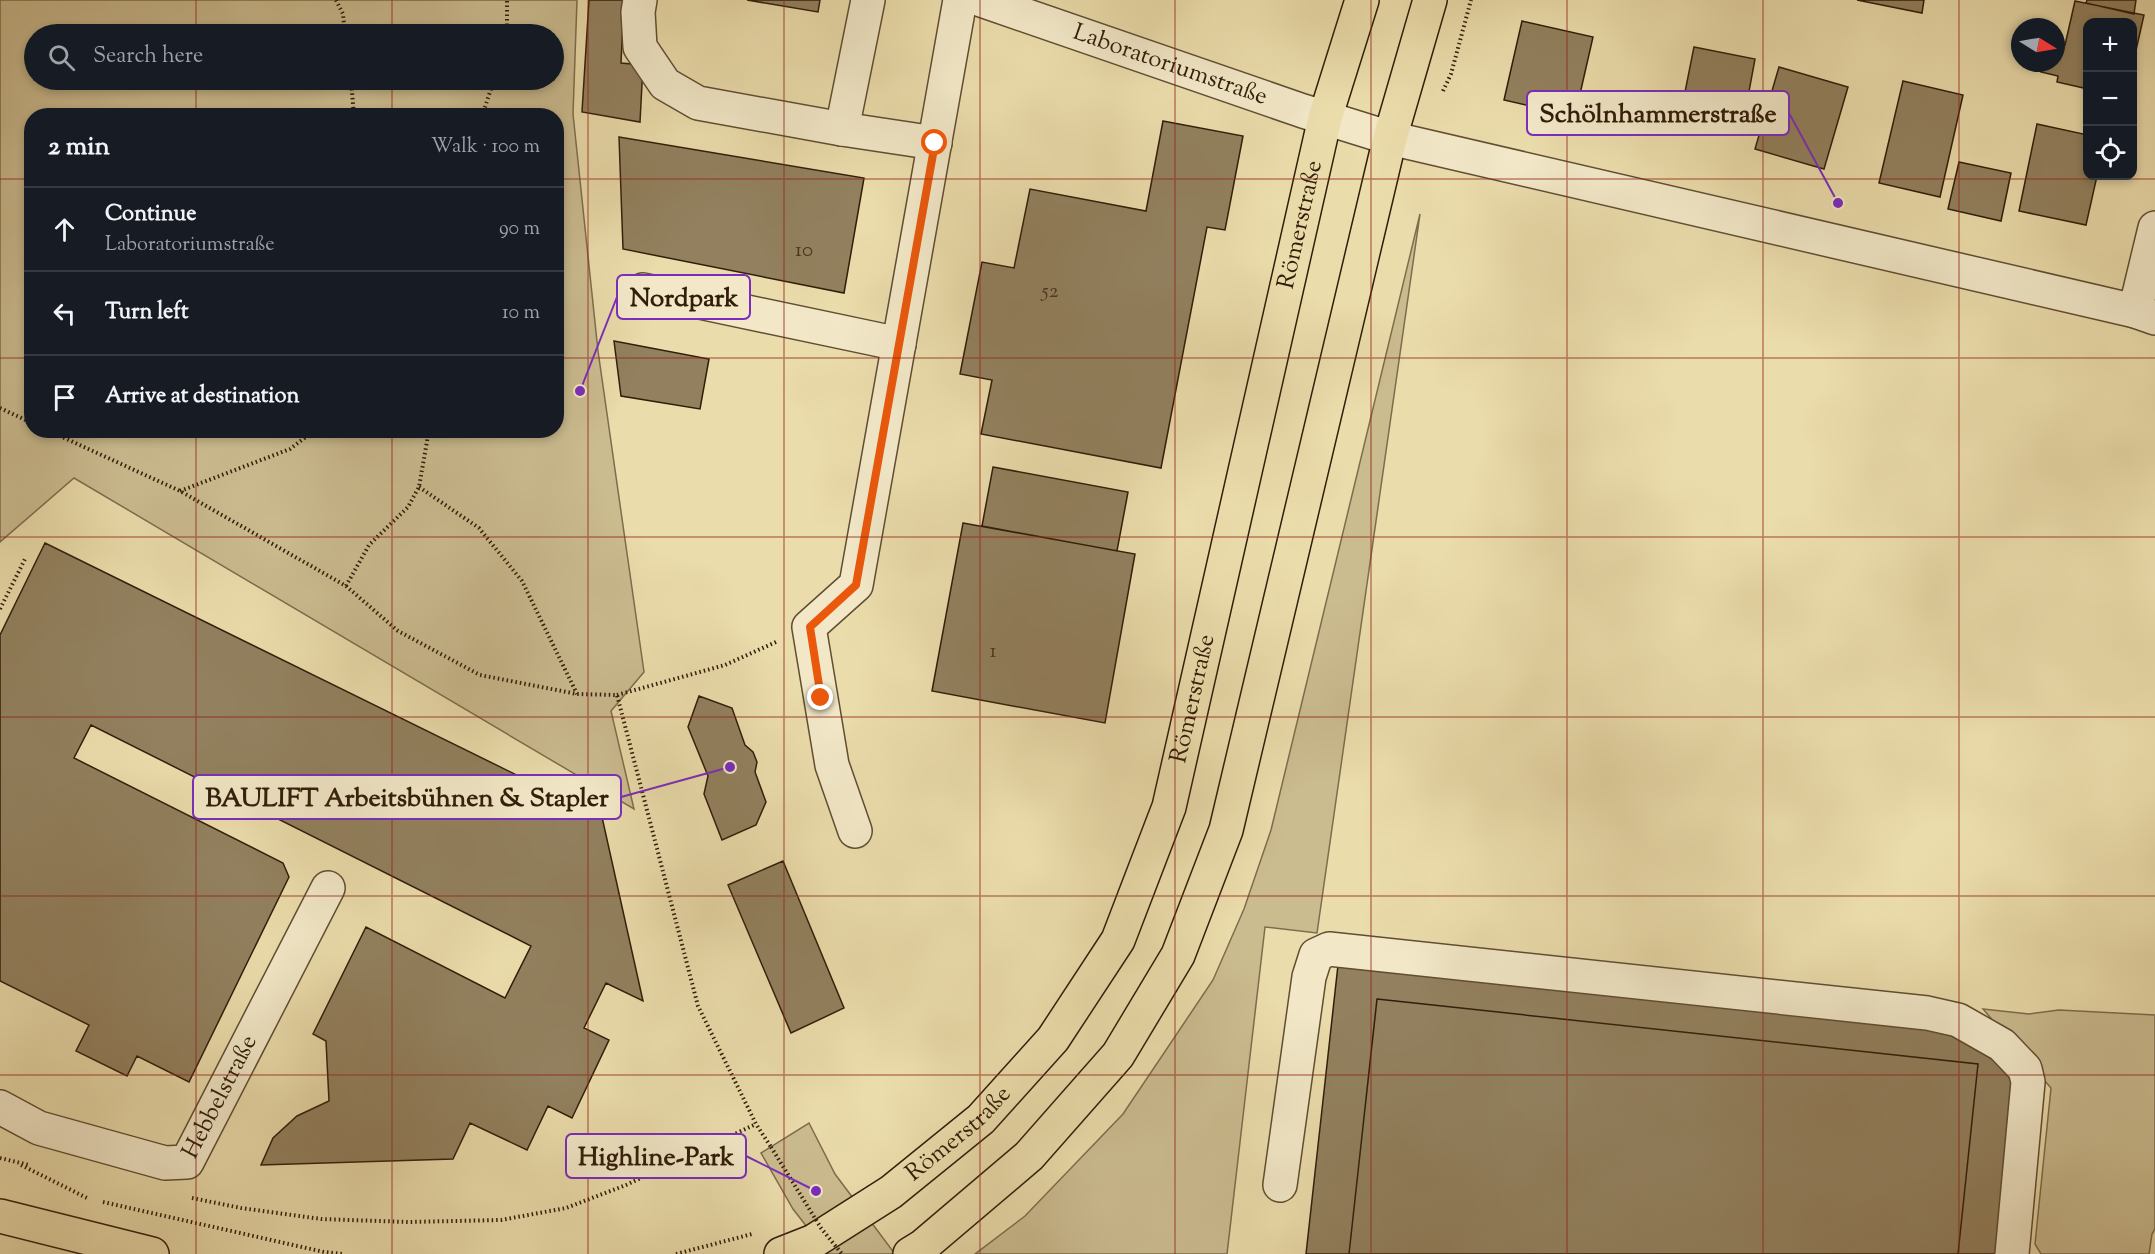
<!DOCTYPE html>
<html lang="en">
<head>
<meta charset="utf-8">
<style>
  body { margin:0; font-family:"Sorts Mill Goudy",serif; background:#20242c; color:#f1f3f6 }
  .controls { position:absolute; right:18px; top:18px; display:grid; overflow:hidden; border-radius:12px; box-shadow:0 3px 9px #0003 }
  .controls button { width:54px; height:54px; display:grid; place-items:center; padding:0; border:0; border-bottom:2px solid #363941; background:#171b24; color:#f1f3f6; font:30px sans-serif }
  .compass { position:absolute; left:2011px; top:18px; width:54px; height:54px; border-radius:50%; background:#171b24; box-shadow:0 3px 9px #0003; rotate:101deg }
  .stop { position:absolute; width:18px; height:18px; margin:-14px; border:4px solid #ea580c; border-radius:50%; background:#fff }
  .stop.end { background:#ea580c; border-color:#fff; box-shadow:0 2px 6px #0008 }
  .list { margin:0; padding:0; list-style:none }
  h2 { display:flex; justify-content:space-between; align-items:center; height:78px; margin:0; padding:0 24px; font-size:26px }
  h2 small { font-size:20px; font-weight:400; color:#9ea1a6 }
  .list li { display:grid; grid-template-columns:39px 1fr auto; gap:18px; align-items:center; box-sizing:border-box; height:84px; padding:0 24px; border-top:2px solid #363941 }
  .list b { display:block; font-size:22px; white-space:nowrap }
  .list p { margin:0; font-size:20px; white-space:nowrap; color:#9ea1a6 }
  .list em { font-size:20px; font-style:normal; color:#9ea1a6 }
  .icon { flex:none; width:33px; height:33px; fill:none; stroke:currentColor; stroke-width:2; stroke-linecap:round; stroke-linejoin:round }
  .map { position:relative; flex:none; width:2155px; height:1254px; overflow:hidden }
  .search { position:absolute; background:#171b24; box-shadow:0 3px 9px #0003; left:24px; top:24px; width:540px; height:66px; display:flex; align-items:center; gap:15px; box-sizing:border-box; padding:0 21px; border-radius:33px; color:#9ea1a6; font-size:22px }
  .panel { position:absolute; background:#171b24; box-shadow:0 3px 9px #0003; left:24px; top:108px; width:540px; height:330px; border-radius:24px }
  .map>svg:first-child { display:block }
  .green { fill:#cbbc90; stroke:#7e6c4d; stroke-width:1.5; fill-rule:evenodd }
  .building { fill:#92805e; stroke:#311d0a; stroke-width:1.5 }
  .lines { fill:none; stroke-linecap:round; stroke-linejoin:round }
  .minor-casing { stroke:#604d32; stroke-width:36 }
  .major-casing { stroke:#311d0a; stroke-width:36 }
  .path { stroke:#311d0a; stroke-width:4; stroke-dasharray:1.5 3; stroke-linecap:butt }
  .minor { stroke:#f2e8c8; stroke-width:33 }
  .major { stroke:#ebdcab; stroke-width:33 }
  .path-bridge { stroke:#311d0a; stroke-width:4; stroke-dasharray:1.5 3; stroke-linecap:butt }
  .route { stroke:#ea580c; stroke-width:8 }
  .grid { fill:none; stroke:#8f2418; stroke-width:1.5; stroke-opacity:0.55 }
  .labels { text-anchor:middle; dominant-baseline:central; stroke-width:4.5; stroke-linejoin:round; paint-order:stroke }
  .number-label { font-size:21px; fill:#49361f }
  .street-label { font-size:24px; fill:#311d0a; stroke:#f2e8c8 }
  .leader { fill:none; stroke:#7b2cbf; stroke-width:2 }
  .callout-dot { fill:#7b2cbf; stroke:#f2e8c8; stroke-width:2 }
  .callout { fill:#f2e8c8; stroke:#7b2cbf; stroke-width:2 }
  .callout-label { font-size:26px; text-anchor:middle; font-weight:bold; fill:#311d0a }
</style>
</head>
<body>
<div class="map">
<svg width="2155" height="1254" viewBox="0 0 2155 1254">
  <rect width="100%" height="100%" fill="#ebdcab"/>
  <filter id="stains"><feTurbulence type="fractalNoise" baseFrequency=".00333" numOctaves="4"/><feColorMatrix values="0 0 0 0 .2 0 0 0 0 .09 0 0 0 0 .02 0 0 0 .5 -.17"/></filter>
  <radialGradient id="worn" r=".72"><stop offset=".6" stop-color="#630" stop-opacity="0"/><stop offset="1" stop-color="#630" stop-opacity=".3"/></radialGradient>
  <path class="green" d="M0 0H577L573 114 598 351 644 672 611 711 634 809 74 478 0 542ZM554 34V80H34V34ZM32 116H556V430H32Z
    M1420 214 1317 933 1265 927 1227 1254H975L1025 1216 1123 1114 1213 980 1244 909 1271 830Z
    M1983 1009 2029 1014 2059 1010 2155 1015V1229L2152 1234 2149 1254H2041L2035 1244 2051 1088Z
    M809 1123 835 1174 895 1254H828L793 1209 761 1153Z"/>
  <path class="building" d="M589 0H624L621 63 643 65 640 122 582 112Z
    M747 0H820L818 12Z
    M1857 0H1924L1922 13Z
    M2087 0H2136L2134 14 2086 3Z
    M2075 1 2144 15 2132 68V22H2088V89L2057 82 2058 76 2041 72 2043 63H2056V43L2065 45Z
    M1522 21 1593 37 1575 116 1504 100Z
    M1694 47 1755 59 1742 129 1680 117Z
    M1779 67 1848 87 1824 169 1755 149Z
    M1903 81 1963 95 1940 197 1879 183Z
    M1163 121 1243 136 1225 230 1207 227 1161 468 981 434 992 380 960 374 982 262 1014 268 1030 189 1146 211Z
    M2037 124 2088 135V176H2097L2086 225 2019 211Z
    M619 137 864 178 844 293 623 249Z
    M1959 162 2011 173 2001 221 1948 209Z
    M614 341 709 359 700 409 621 396Z
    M993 467 1128 492 1117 551 982 526Z
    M963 523 1135 554 1105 723 932 691Z
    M45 543 602 817 643 1001 606 983 584 1028 609 1040 572 1118 548 1106 527 1150 470 1123 453 1159 261 1165 273 1138 297 1116 329 1101 326 1041 313 1034 366 927 505 998 531 946 91 725 74 758 283 863 289 877 189 1082 137 1056 127 1076 76 1051 89 1025 0 981V635Z
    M699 696 732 708 745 745 753 752 757 762 755 772 766 802 756 825 722 840 704 794 708 776 688 727Z
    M783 861 844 1008 791 1033 728 885Z
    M1339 956 1949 1022 2018 1071 1999 1254H1958L1978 1064 1377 999 1349 1254H1306Z
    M1377 999 1978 1064 1958 1254H1349Z"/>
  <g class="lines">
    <defs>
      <g id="minor">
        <path d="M640 0 638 12 640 47 665 84 698 103 842 129 935 143"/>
        <path id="s1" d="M981 0 1303 111 1390 138 2135 311 2155 318"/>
        <path d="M842 129 868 0"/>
        <path d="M643 290 899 344"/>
        <path d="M2135 311 2155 228"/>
        <path d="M855 831 832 765 809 627 856 585 960 0"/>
        <path id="s2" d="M0 1107 39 1128 165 1163 187 1162 328 888"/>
        <path d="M1280 1185 1309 977 1316 955 1329 949 1927 1013 1958 1020 2002 1045 2025 1069 2028 1082 2012 1254"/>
      </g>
      <g id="major">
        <path d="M0 1216 152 1254"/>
        <path id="s3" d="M781 1254 814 1241 891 1192 981 1119 1053 1039 1118 940 1169 807 1325 118 1362 0"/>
        <path d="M910 1254 923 1246 1029 1156 1118 1055 1178 955 1226 830 1390 138 1430 0"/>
      </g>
    </defs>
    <use href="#minor" class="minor-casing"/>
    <use href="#major" class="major-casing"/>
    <path class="path" d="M336 0 343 14 345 34
      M507 34V0
      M351 80 354 116
      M1443 91 1451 74 1471 0
      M482 116 494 80
      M0 408 32 423
      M47 430 180 491 346 586 398 631 480 675 577 694 617 695 698 1006 756 1124 771 1147
      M419 487 479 528 522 581 577 694
      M180 491 290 449 315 430
      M346 586 369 545 408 507 419 487 429 430
      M0 609 25 559
      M617 695 725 665 776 642
      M0 1158 29 1165
      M21 1165 89 1199
      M192 1198 241 1208 321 1219 408 1222 501 1220 566 1208 626 1185 756 1124
      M103 1202 324 1252 342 1254
      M676 1254 752 1234"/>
    <use href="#minor" class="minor"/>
    <use href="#major" class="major"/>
    <path class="path-bridge" d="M771 1147 821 1228 842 1254"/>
  </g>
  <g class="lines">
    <path class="route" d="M821 698 810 627 856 585 935 143"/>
  </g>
  <path class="grid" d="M196 0V34M392 0V34M588 0V1254M784 0V1254M980 0V1254M1175 0V1254M1371 0V1254M1567 0V1254M1763 0V1254M1959 0V1254M196 80V116M392 80V116M0 179H32M556 179H2155M0 358H32M556 358H2155M196 430V1254M392 430V1254M0 537H2155M0 717H2155M0 896H2155M0 1075H2155"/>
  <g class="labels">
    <g class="number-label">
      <text x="804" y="251">10</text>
      <text x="1050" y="292">52</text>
      <text x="993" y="652">1</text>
    </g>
    <g class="street-label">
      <text stroke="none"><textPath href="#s1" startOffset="200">Laboratoriumstraße</textPath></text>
      <text stroke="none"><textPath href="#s3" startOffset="1208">Römerstraße</textPath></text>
      <text stroke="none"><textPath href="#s3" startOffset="722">Römerstraße</textPath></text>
      <text stroke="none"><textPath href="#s2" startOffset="270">Hebbelstraße</textPath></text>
      <text stroke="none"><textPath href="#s3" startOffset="216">Römerstraße</textPath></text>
    </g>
  </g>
  <path class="leader" d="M1838 203L1789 113M580 391L617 297M730 767L621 797M816 1191L746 1156"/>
  <g class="callout-dot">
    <circle cx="1838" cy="203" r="6"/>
    <circle cx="580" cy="391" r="6"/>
    <circle cx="730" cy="767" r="6"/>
    <circle cx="816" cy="1191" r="6"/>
  </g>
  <g class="callout">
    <rect x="1527" y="91" width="262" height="44" rx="6"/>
    <rect x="617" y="275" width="133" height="44" rx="6"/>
    <rect x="193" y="775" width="428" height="44" rx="6"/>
    <rect x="566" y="1134" width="180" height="44" rx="6"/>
  </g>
  <g class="callout-label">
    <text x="1658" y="122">Schölnhammerstraße</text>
    <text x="684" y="306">Nordpark</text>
    <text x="407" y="806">BAULIFT Arbeitsbühnen &amp; Stapler</text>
    <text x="656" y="1165">Highline-Park</text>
  </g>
  <rect width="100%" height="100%" filter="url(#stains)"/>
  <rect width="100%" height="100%" fill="url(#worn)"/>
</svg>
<div class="controls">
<button>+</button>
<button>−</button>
<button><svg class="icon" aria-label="locate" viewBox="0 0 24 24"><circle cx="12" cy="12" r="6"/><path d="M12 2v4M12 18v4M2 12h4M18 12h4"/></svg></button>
</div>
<svg class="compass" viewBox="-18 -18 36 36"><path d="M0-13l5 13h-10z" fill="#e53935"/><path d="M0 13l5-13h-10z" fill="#9ea1a6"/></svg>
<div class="stop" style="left:935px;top:143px"></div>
<div class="stop end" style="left:821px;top:698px"></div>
<div class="search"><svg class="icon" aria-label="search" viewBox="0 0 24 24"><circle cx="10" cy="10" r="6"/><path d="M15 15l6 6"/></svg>Search here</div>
<section class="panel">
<h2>2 min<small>Walk · 100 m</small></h2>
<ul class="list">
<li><svg class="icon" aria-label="ahead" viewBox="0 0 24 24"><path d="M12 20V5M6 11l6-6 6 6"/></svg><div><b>Continue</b><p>Laboratoriumstraße</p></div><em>90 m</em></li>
<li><svg class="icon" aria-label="left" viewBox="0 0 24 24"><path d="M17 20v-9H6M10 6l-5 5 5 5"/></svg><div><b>Turn left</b></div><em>10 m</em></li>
<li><svg class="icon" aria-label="arrive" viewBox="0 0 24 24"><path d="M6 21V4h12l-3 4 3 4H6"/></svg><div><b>Arrive at destination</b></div></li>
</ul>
</section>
</div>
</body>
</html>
